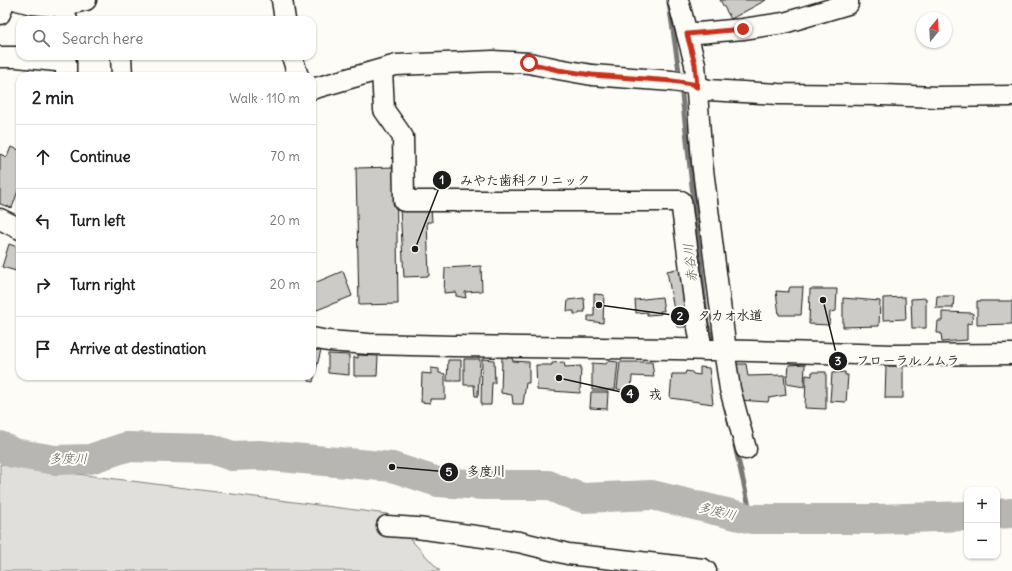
<!DOCTYPE html>
<html lang="en">
<head>
<meta charset="utf-8">
<style>
  body { margin:0; font-family:Delius,"Klee One",sans-serif; background:#f6f6f6; color:#202124 }
  .controls { position:absolute; right:12px; bottom:12px; display:grid; overflow:hidden; border-radius:8px; box-shadow:0 1px 3px #0004 }
  .controls button { width:36px; height:36px; display:grid; place-items:center; padding:0; border:0; border-bottom:1px solid #e0e0e0; background:#fff; color:#202124; font:20px sans-serif }
  .compass { position:absolute; left:916px; top:12px; width:36px; height:36px; border-radius:50%; background:#fff; box-shadow:0 1px 3px #0004; rotate:18deg }
  .stop { position:absolute; width:12px; height:12px; margin:-9px; border:3px solid #c8321e; border-radius:50%; background:#fff }
  .stop.end { background:#c8321e; border-color:#fff; box-shadow:0 1px 4px #0008 }
  .list { margin:0; padding:0; list-style:none }
  h2 { display:flex; justify-content:space-between; align-items:center; height:52px; margin:0; padding:0 16px; font-size:17px }
  h2 small { font-size:13px; font-weight:400; color:#757577 }
  .list li { display:grid; grid-template-columns:26px 1fr auto; gap:12px; align-items:center; box-sizing:border-box; height:64px; padding:0 16px; border-top:1px solid #e0e0e0 }
  .list b { display:block; font-size:15px; white-space:nowrap }
  .list em { font-size:13px; font-style:normal; color:#757577 }
  .icon { flex:none; width:22px; height:22px; fill:none; stroke:currentColor; stroke-width:2; stroke-linecap:round; stroke-linejoin:round }
  .map { position:relative; flex:none; width:1012px; height:571px; overflow:hidden }
  .search { position:absolute; background:#fff; box-shadow:0 1px 3px #0004; left:16px; top:16px; width:300px; height:44px; display:flex; align-items:center; gap:10px; box-sizing:border-box; padding:0 14px; border-radius:12px; color:#757577; font-size:15px }
  .panel { position:absolute; background:#fff; box-shadow:0 1px 3px #0004; left:16px; top:72px; width:300px; height:308px; border-radius:12px }
  .map>svg:first-child { display:block }
  .green { fill:#e0dfdb; stroke:#7e7e7c }
  .lines { fill:none; stroke-linecap:round; stroke-linejoin:round }
  .stream { stroke:#797876; stroke-width:5 }
  .river { stroke:#b7b6b2; stroke-width:30 }
  .building { fill:#cccbc8; stroke:#1c1c1c }
  .minor-casing { stroke:#1c1c1c; stroke-width:23 }
  .minor { stroke:#fdfcf7; stroke-width:20 }
  .route { stroke:#c8321e; stroke-width:5 }
  .labels { text-anchor:middle; dominant-baseline:central; stroke-width:4; stroke-linejoin:round; paint-order:stroke }
  .water-label { font-size:13px; font-style:italic; fill:#5a5a58; stroke:#fdfcf7 }
  .leader { fill:none; stroke:#1c1c1c; stroke-width:1.5 }
  .callout-dot { fill:#1c1c1c; stroke:#fdfcf7; stroke-width:1.5 }
  .mark-label { font-size:12px; text-anchor:middle; font-weight:bold; fill:#fff }
  .callout-label { font-size:13px; text-anchor:middle; font-weight:bold; fill:#1c1c1c; stroke:#fdfcf7; stroke-width:4; stroke-linejoin:round; paint-order:stroke }
</style>
</head>
<body>
<div class="map">
<svg width="1012" height="571" viewBox="0 0 1012 571">
  <rect width="100%" height="100%" fill="#fdfcf7"/>
  <filter id="ink" filterUnits="userSpaceOnUse"><feTurbulence type="fractalNoise" baseFrequency=".025" numOctaves="2"/><feDisplacementMap in="SourceGraphic" scale="8" xChannelSelector="R" yChannelSelector="G"/><feConvolveMatrix kernelMatrix="1 2 1 2 8 2 1 2 1" color-interpolation-filters="sRGB"/></filter>
  <g filter="url(#ink)">
    <path class="green" d="M0 464 387 514 440 571H0Z"/>
    <g class="lines">
      <path class="stream" d="M669 3 680 78
        M681 86 707 322 713 346
        M735 446 752 519"/>
      <path class="river" d="M0 446 13 453 55 460 90 459 126 447 212 449 232 456 259 455 392 467 438 482 484 485H548L564 492 583 498 652 495 752 519H878L967 516
        M997 514 1012 513"/>
    </g>
    <path class="building" d="M720 0H766L731 19Z
      M11 147 20 150V185L12 208 0 204V154L7 157Z
      M396 167 398 304 359 305 356 168Z
      M431 207 432 222H427L429 276 404 277 400 208Z
      M9 244 20 248V272L2 267Z
      M481 266 482 291 465 292 466 298 456 296V292L444 293 445 268Z
      M681 268 686 327H677L667 271Z
      M343 271 352 296 312 312V284Z
      M790 287H803L801 315H779L776 291 788 292Z
      M810 289H837L836 311 830 312 829 325 809 324Z
      M594 294 604 295 603 323 588 321V316H594Z
      M937 296H954L953 308H936Z
      M662 297 664 311H660L661 314 647 315V312L636 313 635 300Z
      M905 297 906 319 883 320V298Z
      M584 298 585 312H579V314H574V311H567L568 300Z
      M843 298 880 301 879 326 843 327Z
      M926 298V328H912L911 299Z
      M977 301H1012V324L977 325Z
      M942 312 973 313 972 324 967 323V340L942 342 941 333H937L938 321H942Z
      M312 348 321 350 313 382 309 381V378L302 376H312Z
      M328 354 349 355V375L328 373Z
      M358 355 378 356 377 376H354V357L358 358Z
      M502 357 512 358 513 361 529 362V383H526L523 404H513L512 395 501 393Z
      M464 359H480L478 396H475L474 385H464Z
      M482 359 494 360 495 383H492L491 405H481Z
      M448 360H461V381H447Z
      M608 361 618 362 615 390H592V363L606 364Z
      M564 362 565 367 581 366 580 393 537 390 536 365H552V363Z
      M620 362H652L654 377 632 376 631 392 617 389Z
      M736 364H746L748 376 784 375 786 395 769 398 768 402 738 400Z
      M805 364 804 387 787 384 786 375H788L789 365Z
      M886 366H903V398H885Z
      M700 367 709 368 713 404 670 398 672 374H685L686 371 692 372 693 374 700 375Z
      M431 368 439 369V373L445 374V399H430V403L421 402 422 373 431 374Z
      M812 372H826V409L805 408 806 375 812 376Z
      M845 372V375H848L846 402 830 401 832 373Z
      M591 392H608L607 409 590 408Z"/>
    <g class="lines">
      <defs>
        <path id="minor" d="M17 0 32 4 63 7 67 20
          M282 0 285 20
          M678 0 695 64 702 162 726 351 725 356 730 389 746 449
          M63 7 69 4 86 0
          M0 14 5 0
          M687 34 743 29 784 23 848 4V0
          M121 56 122 76
          M292 56 298 76
          M0 57H17L66 62V76
          M382 70 384 110 403 137 404 201H681L697 322 702 350
          M312 89 396 65 493 61 529 63 558 69 592 75 672 81 692 84 708 90 778 94 882 95 938 97 1012 96
          M0 219 20 229
          M312 338 328 341 369 344 454 346 675 349 894 355 1012 354
          M387 526 417 528 519 542 568 554 703 569 706 571"/>
      </defs>
      <use href="#minor" class="minor-casing"/>
      <use href="#minor" class="minor"/>
    </g>
  </g>
  <g class="lines" filter="url(#ink)">
    <path class="route" d="M529 63 558 70 592 75 672 81 692 84 697 87 695 64 687 34 743 29"/>
  </g>
  <g class="labels">
    <g class="water-label">
      <text transform="translate(690 263) rotate(-96)">赤谷川</text>
      <text x="68" y="458">多度川</text>
      <text transform="translate(717 511) rotate(14)">多度川</text>
    </g>
  </g>
  <path class="leader" d="M415 249L442 180M599 305L680 316M823 300L838 361M559 378L630 394M392 467L449 472"/>
  <g class="callout-dot">
    <circle cx="415" cy="249" r="4"/>
    <circle cx="599" cy="305" r="4"/>
    <circle cx="823" cy="300" r="4"/>
    <circle cx="559" cy="378" r="4"/>
    <circle cx="392" cy="467" r="4"/>
    <circle cx="442" cy="180" r="10"/>
    <circle cx="680" cy="316" r="10"/>
    <circle cx="838" cy="361" r="10"/>
    <circle cx="630" cy="394" r="10"/>
    <circle cx="449" cy="472" r="10"/>
  </g>
  <g class="mark-label">
    <text x="442" y="184">1</text>
    <text x="680" y="320">2</text>
    <text x="838" y="365">3</text>
    <text x="630" y="398">4</text>
    <text x="449" y="476">5</text>
  </g>
  <g class="callout-label">
    <text x="525" y="185">みやた歯科クリニック</text>
    <text x="730" y="320">タカオ水道</text>
    <text x="908" y="365">フローラルノムラ</text>
    <text x="655" y="399">戎</text>
    <text x="486" y="476">多度川</text>
  </g>
</svg>
<div class="controls">
<button>+</button>
<button>−</button>
</div>
<svg class="compass" viewBox="-18 -18 36 36"><path d="M0-13l5 13h-10z" fill="#e53935"/><path d="M0 13l5-13h-10z" fill="#757577"/></svg>
<div class="stop" style="left:529px;top:63px"></div>
<div class="stop end" style="left:743px;top:29px"></div>
<div class="search"><svg class="icon" aria-label="search" viewBox="0 0 24 24"><circle cx="10" cy="10" r="6"/><path d="M15 15l6 6"/></svg>Search here</div>
<section class="panel">
<h2>2 min<small>Walk · 110 m</small></h2>
<ul class="list">
<li><svg class="icon" aria-label="ahead" viewBox="0 0 24 24"><path d="M12 20V5M6 11l6-6 6 6"/></svg><div><b>Continue</b></div><em>70 m</em></li>
<li><svg class="icon" aria-label="left" viewBox="0 0 24 24"><path d="M17 20v-9H6M10 6l-5 5 5 5"/></svg><div><b>Turn left</b></div><em>20 m</em></li>
<li><svg class="icon" aria-label="right" viewBox="0 0 24 24"><path d="M7 20v-9h11M14 6l5 5-5 5"/></svg><div><b>Turn right</b></div><em>20 m</em></li>
<li><svg class="icon" aria-label="arrive" viewBox="0 0 24 24"><path d="M6 21V4h12l-3 4 3 4H6"/></svg><div><b>Arrive at destination</b></div></li>
</ul>
</section>
</div>
</body>
</html>
